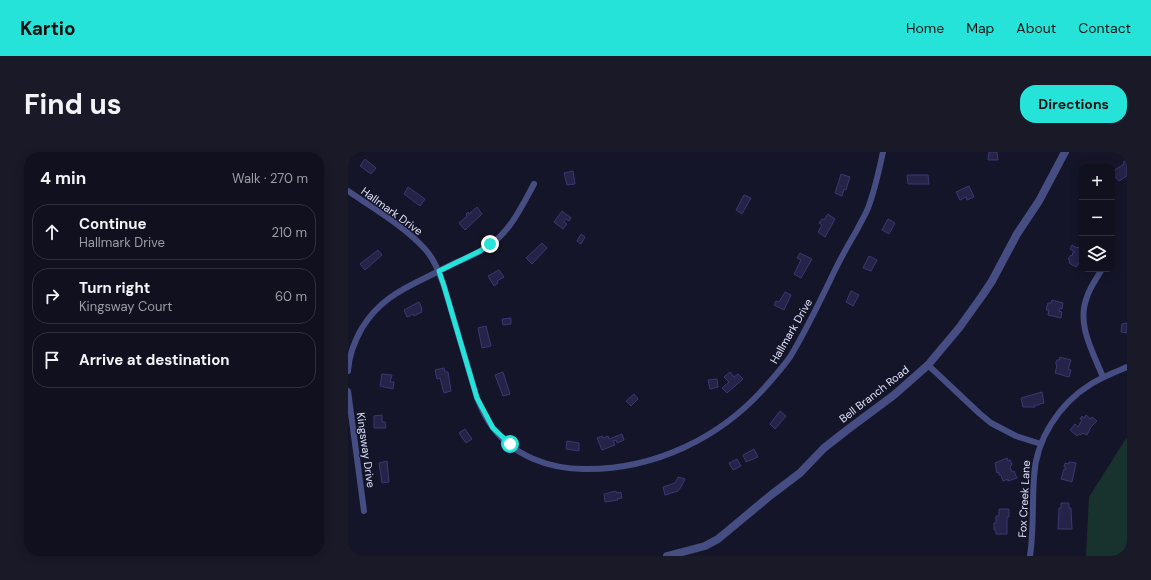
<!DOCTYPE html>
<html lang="en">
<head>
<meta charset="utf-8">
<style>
  body { margin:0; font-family:"DM Sans",sans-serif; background:#191928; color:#f1f3f6 }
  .controls { position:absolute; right:12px; top:12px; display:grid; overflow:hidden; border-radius:8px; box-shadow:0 2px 10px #0003 }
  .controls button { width:36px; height:36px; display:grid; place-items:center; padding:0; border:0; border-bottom:1px solid #30303d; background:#10101f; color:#f1f3f6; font:20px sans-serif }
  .stop { position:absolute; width:12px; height:12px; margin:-9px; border:3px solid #25e3d8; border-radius:50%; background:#fff }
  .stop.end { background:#25e3d8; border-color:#fff; box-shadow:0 1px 4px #0008 }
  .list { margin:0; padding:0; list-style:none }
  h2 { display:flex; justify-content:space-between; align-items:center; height:52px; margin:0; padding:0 16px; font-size:17px }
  h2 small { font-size:13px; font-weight:400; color:#9c9da4 }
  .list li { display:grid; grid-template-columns:26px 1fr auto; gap:12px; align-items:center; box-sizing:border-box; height:56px; margin:0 8px 8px; padding:0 8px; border:1px solid #30303d; border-radius:16px }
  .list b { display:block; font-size:15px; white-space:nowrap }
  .list p { margin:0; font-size:13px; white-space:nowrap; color:#9c9da4 }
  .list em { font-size:13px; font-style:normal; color:#9c9da4 }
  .icon { flex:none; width:22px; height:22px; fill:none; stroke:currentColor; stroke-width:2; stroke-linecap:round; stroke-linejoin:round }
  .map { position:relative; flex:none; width:779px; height:404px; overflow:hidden; border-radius:16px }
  header { display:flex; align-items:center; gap:24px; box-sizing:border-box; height:56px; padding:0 20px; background:#25e3d8; color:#111 }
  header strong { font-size:19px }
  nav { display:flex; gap:22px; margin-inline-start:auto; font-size:14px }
  .intro { display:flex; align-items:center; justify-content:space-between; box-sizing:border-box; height:96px; padding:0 24px }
  h1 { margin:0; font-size:28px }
  .button { padding:10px 18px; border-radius:16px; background:#25e3d8; color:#111; font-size:14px; font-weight:700 }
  main { display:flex; gap:24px; padding:0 24px }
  aside { flex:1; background:#10101f; border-radius:16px; box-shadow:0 2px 10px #0003 }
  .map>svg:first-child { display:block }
  .green { fill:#18332e }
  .building { fill:#252348; stroke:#3b3871 }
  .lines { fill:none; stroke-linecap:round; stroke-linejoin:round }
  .minor { stroke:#464d82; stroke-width:6 }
  .tertiary { stroke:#464d82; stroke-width:8 }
  .route { stroke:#25e3d8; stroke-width:5 }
  .labels { text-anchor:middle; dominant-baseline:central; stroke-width:3; stroke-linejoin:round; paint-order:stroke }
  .street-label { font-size:11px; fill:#e1e2fb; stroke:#151529 }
</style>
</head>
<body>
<header>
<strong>Kartio</strong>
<nav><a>Home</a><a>Map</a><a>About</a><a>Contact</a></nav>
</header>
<div class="intro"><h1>Find us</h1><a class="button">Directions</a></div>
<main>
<aside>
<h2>4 min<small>Walk · 270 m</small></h2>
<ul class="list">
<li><svg class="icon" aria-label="ahead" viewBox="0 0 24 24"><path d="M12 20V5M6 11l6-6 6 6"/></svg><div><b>Continue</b><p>Hallmark Drive</p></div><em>210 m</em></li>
<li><svg class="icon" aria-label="right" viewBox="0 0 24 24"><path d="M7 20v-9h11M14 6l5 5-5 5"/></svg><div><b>Turn right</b><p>Kingsway Court</p></div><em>60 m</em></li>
<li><svg class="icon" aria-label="arrive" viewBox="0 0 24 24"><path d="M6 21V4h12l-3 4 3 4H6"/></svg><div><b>Arrive at destination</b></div></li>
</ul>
</aside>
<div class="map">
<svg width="779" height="404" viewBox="0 0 779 404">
  <rect width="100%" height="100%" fill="#151529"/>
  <path class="green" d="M779 285V404H738L741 345Z"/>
  <path class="building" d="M641 0H649L650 8H640Z
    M17 7 28 16 23 22 12 14Z
    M777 9 779 10V24L771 29 764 21 768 17 776 12 775 10Z
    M225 19 227 32 219 33 216 21Z
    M493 22 502 25 498 38 496 37 494 44 487 41Z
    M559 23H580L581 32H560Z
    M621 34 626 45 619 48 618 45 612 48 608 40Z
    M60 35 77 47 72 54 56 42Z
    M396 43 403 46 394 62 388 58Z
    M129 55 134 62 117 78 111 71 119 64 118 62 120 60 121 62Z
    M214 59 223 66 221 69 218 67 216 70 219 72 215 77 206 70Z
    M480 62 487 67 477 85 470 80 474 73 471 71 474 67 476 68Z
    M540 67 547 71 541 82 534 78Z
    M233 82 237 85 233 92 229 89Z
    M194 91 199 96 184 112 178 106Z
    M724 93 729 96V95L734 97V110L733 112 731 111 728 115 721 111 722 108 720 107 723 103 724 104 725 100H727L722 97Z
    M30 98 34 103 17 118 12 112Z
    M452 101 464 107 453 126 446 122 453 108 449 106Z
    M521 104 529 108 523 119 515 116Z
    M151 118 156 125 149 129 150 131 146 134 140 124Z
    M503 139 511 143 505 154 498 150Z
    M437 140 443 143 436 158 426 153 428 149 431 150Z
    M704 148 715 151 714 157 712 156 711 159 714 160 713 166 700 163 701 158H698L700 151H703Z
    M71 150 74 157 73 158 74 160 66 164 65 162 59 165 56 158Z
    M163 166V172L155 173 154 167Z
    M779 171V181L773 180 774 172Z
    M138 174 143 194 134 196 130 176Z
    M712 205 723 208 720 217 723 218 721 225 707 221 709 214 708 213V210L709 208H711Z
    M96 216 97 220H100L103 239 96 241 92 226 89 227 87 218Z
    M155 220 162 242 155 244 147 223Z
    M382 220 386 225 390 222 395 227 379 241 374 236 381 230 376 225Z
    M34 222 44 223 42 230H46L45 237 32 234Z
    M369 227 370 235 362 237 360 228Z
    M694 240 696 251 691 252V253H687V255H675L673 246Z
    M286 242 290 247 283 254 278 249Z
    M432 259 438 264 427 277 422 272Z
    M34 263V270H37L38 276H26V264Z
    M738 263 743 267 744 265 749 269 743 275 739 283 735 281 733 283 731 282 729 284 722 278 727 272 730 275 734 268 732 267 734 264 736 266Z
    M117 277 124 287 118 291 111 281Z
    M274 282 276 288 269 291 268 288 265 289 267 293 254 298 249 286 254 284 255 286 260 284 261 287 264 286Z
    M219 289 231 291V299L218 297Z
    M406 297 410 305 398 310 395 303Z
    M659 306 660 309 662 308 664 312 662 315 664 320 666 319 669 326 660 329V327L655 329 653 323H651V320L649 321 647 311Z
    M389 307 393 314 385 318 381 311Z
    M39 309 41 330 34 331 31 311Z
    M721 310 728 311 724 330 713 327 716 317 717 318 718 316 716 315 717 311 720 312Z
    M330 325 337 327 333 335 330 339 317 343 315 335 327 331Z
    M268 339 269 341 273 340 274 346 269 347 270 348 257 350 256 342Z
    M713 351H721V356H723L724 377H710L711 356H713Z
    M651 357H661V365H659V382H648V378H646V371H648V364H651Z"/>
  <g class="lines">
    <path class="minor" d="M0 39C25 56 56 74 76 96 86 106 91 121 96 134L129 246C133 256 138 267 145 276 166 304 202 317 236 317 306 318 373 286 419 233 427 224 435 215 442 205 459 177 473 147 487 118 494 104 501 91 509 78 512 71 517 64 520 56 527 38 531 19 535 0
      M754 117C749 126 742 135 739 145 728 172 745 200 755 225
      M580 213 631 261 643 271 668 284 693 292
      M0 219C1 203 6 190 14 176 30 150 50 139 77 126 87 121 97 116 107 111 119 106 131 101 142 93 163 78 174 54 186 32
      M0 239 16 359
      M682 404C686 378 684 351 686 325 688 287 711 252 743 232 754 225 767 220 779 215"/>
    <path class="tertiary" d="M319 404 357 394 370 387 423 343 452 321 476 296 499 278 546 243 580 213 611 176 634 144 644 129 669 82 691 49 717 0"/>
  </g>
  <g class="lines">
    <path class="route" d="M142 92 132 99 91 119 96 134 129 246 145 276 162 292"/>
  </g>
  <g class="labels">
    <g class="street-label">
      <text transform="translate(44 59) rotate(36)">Hallmark Drive</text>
      <text transform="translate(443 179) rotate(-60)">Hallmark Drive</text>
      <text transform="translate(526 242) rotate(-38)">Bell Branch Road</text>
      <text transform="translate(18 298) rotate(82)">Kingsway Drive</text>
      <text transform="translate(676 347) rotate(-87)">Fox Creek Lane</text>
    </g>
  </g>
</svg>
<div class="controls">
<button>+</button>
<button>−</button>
<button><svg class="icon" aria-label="layers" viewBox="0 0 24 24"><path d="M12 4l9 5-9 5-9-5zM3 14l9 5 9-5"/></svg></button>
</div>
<div class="stop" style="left:162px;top:292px"></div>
<div class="stop end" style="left:142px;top:92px"></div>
</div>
</main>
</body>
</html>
